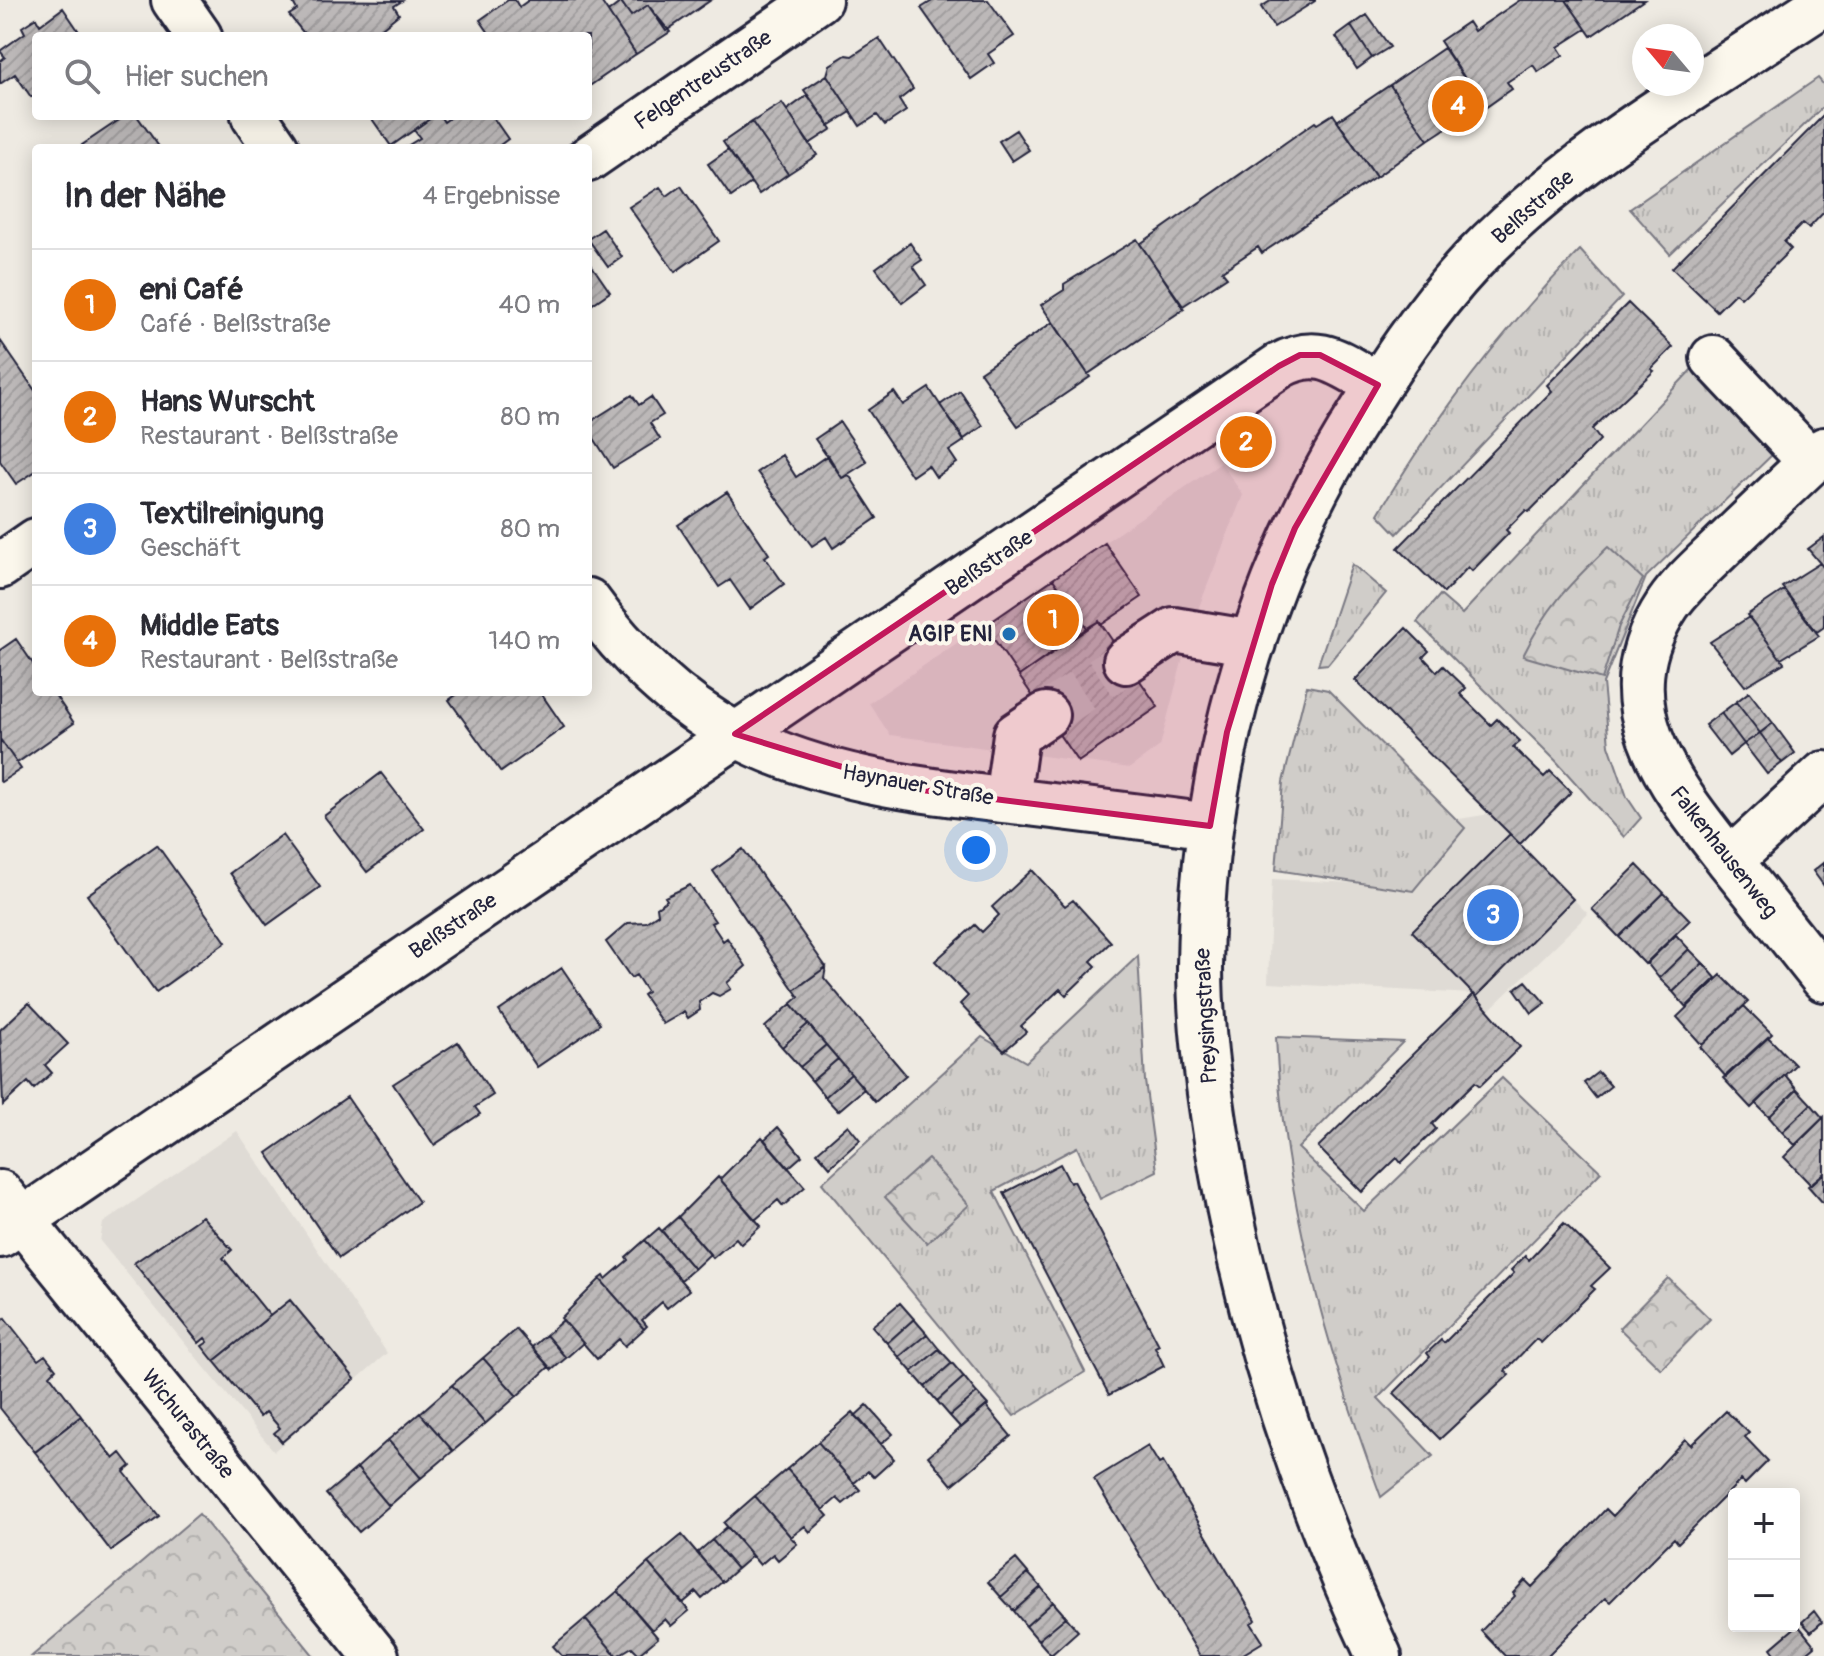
<!DOCTYPE html>
<html lang="de">
<head>
<meta charset="utf-8">
<style>
  body { margin:0; font-family:Pangolin,sans-serif; background:#f7f7f7; color:#2b2b33 }
  .controls { position:absolute; right:24px; bottom:24px; display:grid; overflow:hidden; border-radius:8px; box-shadow:0 4px 20px #0003 }
  .controls button { width:72px; height:72px; display:grid; place-items:center; padding:0; border:0; border-bottom:2px solid #e1e1e2; background:#fff; color:#2b2b33; font:40px sans-serif }
  .compass { position:absolute; left:1632px; top:24px; width:72px; height:72px; border-radius:50%; background:#fff; box-shadow:0 4px 20px #0003; rotate:299deg }
  .you { position:absolute; left:976px; top:850px; width:28px; height:28px; margin:-20px; border:6px solid #fff; border-radius:50%; background:#1a73e8; box-shadow:0 0 0 12px #1a73e833 }
  .badge { display:grid; place-items:center; width:52px; height:52px; border-radius:50%; background:#1f6fb2; color:#fff; font-size:26px; font-weight:700 }
  .pin { position:absolute; translate:-50% -50%; border:4px solid #fff; box-shadow:0 2px 8px #0006 }
  .list { margin:0; padding:0; list-style:none }
  h2 { display:flex; justify-content:space-between; align-items:center; height:104px; margin:0; padding:0 32px; font-size:34px }
  h2 small { font-size:26px; font-weight:400; color:#7c7c81 }
  .list li { display:grid; grid-template-columns:52px 1fr auto; gap:24px; align-items:center; box-sizing:border-box; height:112px; padding:0 32px; border-top:2px solid #e1e1e2 }
  .list b { display:block; font-size:30px; white-space:nowrap }
  .list p { margin:0; font-size:26px; white-space:nowrap; color:#7c7c81 }
  .list em { font-size:26px; font-style:normal; color:#7c7c81 }
  .icon { flex:none; width:44px; height:44px; fill:none; stroke:currentColor; stroke-width:2; stroke-linecap:round; stroke-linejoin:round }
  .map { position:relative; flex:none; width:1824px; height:1656px; overflow:hidden }
  .search { position:absolute; background:#fff; box-shadow:0 4px 20px #0003; left:32px; top:32px; width:560px; height:88px; display:flex; align-items:center; gap:20px; box-sizing:border-box; padding:0 28px; border-radius:8px; color:#7c7c81; font-size:30px }
  .panel { position:absolute; background:#fff; box-shadow:0 4px 20px #0003; left:32px; top:144px; width:560px; height:552px; border-radius:8px }
  .map>svg:first-child { display:block }
  .built { fill:#dfdbd5 }
  .grass { fill:url(#grass-tufts); stroke:#797882; stroke-width:2 }
  .forest { fill:url(#forest-crowns); stroke:#797882; stroke-width:2 }
  .building { fill:url(#building-hatch); stroke:#22223b; stroke-width:2 }
  .lines { fill:none; stroke-linecap:round; stroke-linejoin:round }
  .minor-tunnel { stroke:#c5c2c1; stroke-width:44; stroke-dasharray:44 22; stroke-linecap:butt }
  .minor-casing { stroke:#22223b; stroke-width:50 }
  .minor { stroke:#fbf7ec; stroke-width:44 }
  .marked { fill:#c2185b; fill-opacity:0.2; stroke:#c2185b; stroke-width:6; stroke-linejoin:round }
  .poi-dot { fill:#1f6fb2; stroke:#fbf7ec; stroke-width:3 }
  .labels { text-anchor:middle; dominant-baseline:central; stroke-width:8; stroke-linejoin:round; paint-order:stroke }
  .street-label { font-size:22px; fill:#22223b; stroke:#fbf7ec }
  .poi-label { font-size:22px; font-weight:bold; fill:#22223b; stroke:#fbf7ec; text-anchor:end }
</style>
</head>
<body>
<div class="map">
<svg width="1824" height="1656" viewBox="0 0 1824 1656">
  <defs>
    <pattern id="grass-tufts" width="24" height="20" patternUnits="userSpaceOnUse" patternTransform="scale(2)"><rect width="24" height="20" fill="#d0cdc9"/><path d="M3 7l-1-3M5 7V3M7 7l1-3M15 17l-1-3M17 17v-4M19 17l1-3" fill="none" stroke="#b2b0ae"/></pattern>
    <pattern id="forest-crowns" width="20" height="18" patternUnits="userSpaceOnUse" patternTransform="scale(2)"><rect width="20" height="18" fill="#d0cdc9"/><path d="M2 6a3 3 0 1 1 6 0M12 15a3 3 0 1 1 6 0" fill="none" stroke="#b2b0ae"/></pattern>
    <pattern id="building-hatch" width="6" height="6" patternUnits="userSpaceOnUse" patternTransform="scale(2)"><rect width="6" height="6" fill="#bcb8b8"/><path d="M-1 1l2-2M0 6l6-6M5 7l2-2" fill="none" stroke="#a19e9f"/></pattern>
  </defs>
  <rect width="100%" height="100%" fill="#eeeae2"/>
  <filter id="ink" filterUnits="userSpaceOnUse"><feTurbulence type="fractalNoise" baseFrequency=".0125" numOctaves="2"/><feDisplacementMap in="SourceGraphic" scale="16" xChannelSelector="R" yChannelSelector="G"/><feConvolveMatrix kernelMatrix="1 2 1 2 8 2 1 2 1" color-interpolation-filters="sRGB"/></filter>
  <g filter="url(#ink)">
    <path class="built" d="M1221 463 1243 495 1191 627 1160 746 1130 768 890 735 869 703Z
      M1490 814 1588 914 1489 1010 1473 994 1268 983 1272 879 1395 885 1459 819Z
      M237 1131 387 1353 274 1451 100 1241 103 1223Z"/>
    <path class="grass" d="M1818 78 1824 85V106L1670 254 1630 209Z
      M1580 250 1622 297 1397 534 1378 514C1436 416 1501 331 1580 250Z
      M1692 369 1774 453 1646 577 1603 683 1609 745 1627 797 1641 818 1624 837 1556 761 1417 622 1440 595 1462 614Z
      M1352 564 1386 593 1328 664 1318 665Z
      M1307 686 1328 690 1465 828 1413 891 1276 870 1283 782Z
      M1138 956 1145 1081 1157 1171 1100 1199 1077 1147 994 1191 1085 1372 1014 1416 822 1183 982 1037 1026 1062Z
      M1276 1037 1403 1042 1298 1148 1364 1211 1502 1078 1601 1172 1378 1398 1433 1456 1381 1497C1326 1348 1283 1195 1276 1037Z"/>
    <path class="forest" d="M1608 547 1643 579 1619 626 1602 679 1523 656C1547 606 1569 585 1608 547Z
      M928 1159 969 1205 927 1243 885 1197Z
      M1668 1278 1710 1319 1661 1369 1619 1328Z
      M199 1514 314 1656H32Z"/>
    <path class="building" d="M508 0H515L519 7 529 0H600L636 54 588 87V36H491L480 20Z
      M620 0H711L666 31 648 5 631 16Z
      M934 0H988L1014 36 988 54 994 63 971 79 921 8Z
      M1272 0H1315V1L1274 27 1261 7Z
      M1520 0H1566L1586 29 1558 47 1563 55 1538 72 1533 65 1507 82 1512 89 1485 108 1440 41 1468 22 1474 31Z
      M1566 0H1644L1591 36Z
      M292 1 293 0 402 1 394 6 399 14 372 36H306L289 15 297 10Z
      M621 2 631 16 648 5 670 32 636 54 608 12Z
      M63 8 82 36H36V94L31 97 15 74 0 84V61L5 57 0 51 25 33 22 27 36 18 40 25Z
      M1367 15 1390 47 1372 58 1351 26Z
      M1351 26 1372 58 1357 69 1336 37Z
      M879 38 913 89 899 100 906 111 885 125 877 115 860 126 827 75 830 65 846 55 852 56Z
      M1444 48 1482 105 1428 140 1390 85Z
      M827 75 851 112 829 126 804 90Z
      M1390 85 1428 140 1376 177 1337 121Z
      M808 95 832 129 809 144 787 110Z
      M782 103 817 155 788 174 752 122Z
      M1333 114 1376 177 1262 253 1258 247 1222 271 1227 277 1183 306 1140 244 1315 122 1317 124Z
      M1824 115V212L1809 228 1803 223 1784 242 1791 249 1741 298 1735 293 1717 311 1672 268Z
      M125 116H137L160 148H84L82 145Z
      M370 116H434L391 146Z
      M434 116H440L444 122 452 116H492L508 139 496 148H404L420 138 414 130Z
      M752 122 788 174 759 194 723 142Z
      M1016 130 1029 150 1012 161 999 141Z
      M728 150 751 183 731 197 708 164Z
      M681 186 719 241 675 272 629 207 660 187 667 196Z
      M603 229 622 257 608 267 588 239Z
      M1137 239 1184 309 1088 374 1041 305 1064 290V284Z
      M910 243 922 260 913 266 926 285 902 303 876 268Z
      M588 260 610 292 588 307Z
      M1628 303 1673 347 1651 369 1654 371 1592 429 1600 440 1529 512 1526 510 1506 530 1509 533 1472 571 1468 567 1444 593 1398 548 1552 391 1547 385Z
      M1053 322 1090 377 1018 426 980 372Z
      M0 340 36 392V471L16 484 0 461Z
      M929 388 964 441 949 451 957 463 936 477 928 465 912 476 868 410 894 392 903 405Z
      M960 391 983 426 964 439 940 405Z
      M632 395 639 405 651 397 663 415 650 423 660 439 613 468 588 429V423Z
      M840 422 867 462 842 478 815 439Z
      M1245 426 1270 439 1258 463 1233 450Z
      M782 455 796 477 828 455 842 478 849 475 877 518 833 548 826 537 812 546 757 472Z
      M727 492 769 554 765 557 784 584 750 609 730 580 719 587 678 525Z
      M1824 537V568L1808 549Z
      M1105 543 1142 597 1101 625 1099 621 1087 628 1053 579Z
      M1820 563 1824 568V627L1817 632 1782 587Z
      M1053 579 1087 628 1019 676 985 626Z
      M1784 590 1819 636 1781 659 1747 615Z
      M1749 617 1784 663 1745 686 1710 642Z
      M1099 621 1158 707 1078 762 1019 676Z
      M1406 628 1429 651 1423 657 1437 672 1443 666 1466 688 1460 694 1491 725 1497 719 1520 741 1513 747 1544 777 1550 771 1571 792 1520 844 1355 680Z
      M16 639 36 668V692H53L74 723 17 763 0 739V650Z
      M460 692H540L564 727 501 772 449 700Z
      M1749 692 1773 723 1760 733 1736 702Z
      M1736 702 1760 733 1744 744 1721 713Z
      M1721 713 1744 744 1729 756 1705 725Z
      M1773 723 1795 753 1782 763 1760 733Z
      M1760 733 1782 763 1767 774 1744 744Z
      M0 739 21 769 1 782 0 781Z
      M381 773 424 829 367 872 324 816Z
      M1510 834 1573 899 1476 997 1412 931Z
      M282 835 320 887 267 925 230 873Z
      M157 845 226 942 156 992 87 895Z
      M743 849 826 967 794 990 713 871Z
      M1824 862V886L1813 871Z
      M1637 865 1664 893 1619 937 1592 909Z
      M1032 870 1065 906 1073 900 1111 942 1091 961 1096 966 1066 995 1060 989 1021 1026 1026 1032 1004 1051 960 1004 968 996 935 961 975 925 982 932 999 915 992 907Z
      M690 885 715 921 711 923 723 941 727 938 746 966 727 983 731 989 719 996 712 993 699 1002 700 1010 688 1018 684 1012 663 1024 643 995 647 992 636 975 631 978 606 942 628 923 646 922 658 914 657 907 667 900 665 897Z
      M1664 893 1690 920 1645 964 1619 937Z
      M1676 935 1689 949 1659 978 1647 963Z
      M1689 949 1703 963 1673 992 1659 978Z
      M1703 963 1716 978 1686 1007 1673 992Z
      M826 967 824 978 906 1075 875 1102 791 1004 799 997 794 990Z
      M562 968 600 1024 537 1067 499 1011Z
      M1721 975 1748 1002 1702 1045 1677 1017Z
      M1526 981 1545 1003 1532 1013 1515 989Z
      M1474 994 1520 1047 1480 1086 1475 1082 1432 1124 1436 1129 1401 1163 1397 1158 1362 1192 1318 1147Z
      M29 1003 68 1044 45 1065 52 1073 34 1089 28 1082 3 1105 0 1030Z
      M791 1004 808 1024 782 1047 765 1027Z
      M1744 1006 1772 1034 1726 1077 1700 1047Z
      M808 1024 826 1045 800 1067 782 1047Z
      M1768 1037 1795 1065 1751 1108 1723 1078Z
      M458 1042 493 1095 475 1107 480 1114 434 1145 393 1084Z
      M826 1045 838 1059 812 1081 800 1067Z
      M838 1059 851 1074 825 1097 812 1081Z
      M1598 1072 1611 1086 1596 1098 1584 1083Z
      M851 1074 864 1089 838 1111 825 1097Z
      M1785 1075 1797 1089 1769 1117 1756 1104Z
      M1797 1089 1811 1104 1782 1132 1769 1117Z
      M347 1097 419 1202 339 1258 267 1153Z
      M1811 1104 1823 1118 1795 1145 1782 1132Z
      M1824 1117V1173L1811 1185 1784 1157Z
      M848 1125 860 1140 830 1167 817 1152Z
      M778 1127 802 1156 788 1168 764 1140Z
      M762 1137 805 1187 783 1206 778 1200 755 1220 720 1179Z
      M1060 1164 1070 1183 1074 1181 1159 1345 1155 1347 1164 1366 1109 1395 1004 1193Z
      M1824 1173V1204L1808 1186Z
      M718 1177 761 1226 741 1244 736 1238 713 1258 678 1217Z
      M202 1216 232 1250 223 1258 270 1316 214 1361 202 1346 208 1342 205 1338 199 1343 134 1263Z
      M678 1217 710 1254 694 1269 662 1231Z
      M1564 1223 1610 1268 1591 1286 1595 1289 1541 1343 1536 1339 1505 1371 1509 1375 1440 1439 1394 1393 1430 1357 1427 1353 1441 1340 1444 1343 1514 1273 1511 1270 1525 1256 1529 1260Z
      M659 1228 694 1269 681 1280 645 1240Z
      M645 1240 689 1290 667 1308 662 1302 642 1320 647 1326 644 1329 600 1279 604 1276 606 1279 628 1260 626 1257Z
      M600 1279 644 1329 625 1346 619 1339 597 1359 561 1318Z
      M290 1300 355 1379 282 1442 274 1433 280 1428 266 1412 260 1417 214 1361Z
      M900 1303 914 1319 887 1343 872 1326Z
      M5 1318 38 1360 45 1355 56 1369 50 1375 81 1416 35 1452 0 1408V1322Z
      M914 1319 927 1334 899 1357 887 1343Z
      M563 1320 583 1343 566 1358 546 1335Z
      M516 1329 549 1367 517 1396 483 1358Z
      M927 1334 939 1349 912 1372 899 1357Z
      M546 1335 566 1358 552 1370 532 1347Z
      M939 1349 952 1363 925 1387 912 1372Z
      M483 1358 517 1396 485 1424 452 1385Z
      M952 1363 964 1377 937 1401 925 1387Z
      M964 1377 977 1393 950 1416 937 1401Z
      M452 1385 485 1424 453 1451 420 1413Z
      M977 1393 988 1405 961 1428 950 1416Z
      M867 1405 893 1434 881 1444 855 1416Z
      M986 1406 1011 1436 952 1485 928 1456Z
      M1726 1411 1749 1433 1745 1437 1768 1461 1745 1484 1741 1480 1678 1543 1674 1538 1610 1602 1605 1598 1547 1656H1505L1481 1631 1515 1596 1513 1593 1525 1580 1532 1587 1606 1509 1613 1516 1685 1439 1691 1445Z
      M853 1412 894 1459 874 1477 868 1471 854 1483 818 1442Z
      M420 1413 453 1451 421 1478 388 1440Z
      M81 1416 114 1459 121 1453 131 1466 124 1472 159 1516 111 1551 35 1452Z
      M388 1440 421 1478 389 1506 357 1468Z
      M818 1442 860 1490 843 1504 837 1498 823 1510 787 1469Z
      M1148 1446 1159 1464 1163 1462 1256 1620 1251 1623 1263 1642 1240 1656H1200L1094 1479Z
      M357 1468 389 1506 359 1532 326 1494Z
      M787 1469 828 1516 810 1532 805 1526 791 1537 755 1496Z
      M755 1496 797 1544 778 1560 773 1554 760 1565 724 1523Z
      M727 1527 752 1556 737 1569 712 1540Z
      M682 1535 722 1582 702 1599 696 1592 683 1603 648 1563Z
      M712 1540 737 1569 722 1582 697 1553Z
      M1016 1559 1028 1573 1001 1597 988 1582Z
      M648 1563 689 1611 671 1626 665 1619 652 1630 618 1591Z
      M1028 1573 1041 1587 1014 1611 1001 1597Z
      M1041 1587 1053 1602 1026 1626 1014 1611Z
      M618 1591 658 1638 639 1654 632 1647 617 1656 585 1619Z
      M1053 1602 1066 1617 1038 1640 1026 1626Z
      M1814 1611 1822 1622 1811 1632 1802 1622Z
      M1066 1617 1078 1631 1051 1655 1038 1640Z
      M585 1619 617 1656H562L553 1646Z
      M1798 1625 1815 1646 1803 1656H1777L1771 1648Z"/>
    <g class="lines">
      <path class="minor-tunnel" d="M1046 715 1126 661"/>
      <defs>
        <path id="minor" d="M174 0 199 36
          M254 116 276 148
          M588 159 819 0
          M1713 358 1811 462
          M1824 450C1792 480 1759 511 1727 542 1707 562 1684 581 1668 604 1602 703 1669 784 1729 860 1761 899 1792 939 1824 979
          M0 566 36 541
          M588 601C625 653 678 704 735 734 820 779 918 790 1011 801 1078 809 1144 817 1210 826
          M1126 661 1174 630 1253 643
          M1007 800 1016 735 1046 715
          M1730 861 1824 774
          M0 1193 376 1656
          M0 1235 1279 366C1320 343 1341 365 1378 385
          M1379 1656C1302 1492 1246 1319 1217 1140 1208 1083 1200 1025 1200 967 1202 779 1251 593 1349 432 1386 372 1425 311 1473 260 1573 155 1704 83 1824 3"/>
      </defs>
      <use href="#minor" class="minor-casing"/>
      <use href="#minor" class="minor"/>
    </g>
  </g>
  <path class="marked" d="M1300 355H1320L1378 385 1295 528 1272 584 1227 732 1210 826 914 789 735 734 1279 366Z"/>
  <circle class="poi-dot" cx="1009" cy="634" r="8"/>
  <g class="labels">
    <g class="street-label">
      <text transform="translate(703 80) rotate(-34)">Felgentreustraße</text>
      <text transform="translate(1533 207) rotate(-41)">Belßstraße</text>
      <text transform="translate(989 563) rotate(-34)">Belßstraße</text>
      <text transform="translate(918 785) rotate(10)">Haynauer Straße</text>
      <text transform="translate(1724 852) rotate(52)">Falkenhausenweg</text>
      <text transform="translate(453 926) rotate(-34)">Belßstraße</text>
      <text transform="translate(1206 1016) rotate(-93)">Preysingstraße</text>
      <text transform="translate(188 1424) rotate(51)">Wichurastraße</text>
    </g>
    <g class="poi-label">
      <text x="993" y="634">AGIP ENI</text>
    </g>
  </g>
</svg>
<div class="controls">
<button>+</button>
<button>−</button>
</div>
<svg class="compass" viewBox="-18 -18 36 36"><path d="M0-13l5 13h-10z" fill="#e53935"/><path d="M0 13l5-13h-10z" fill="#7c7c81"/></svg>
<div class="you"></div>
<div class="pin badge" style="left:1053px;top:620px;background:#e8710a">1</div>
<div class="pin badge" style="left:1246px;top:442px;background:#e8710a">2</div>
<div class="pin badge" style="left:1493px;top:915px;background:#3f7fe0">3</div>
<div class="pin badge" style="left:1458px;top:106px;background:#e8710a">4</div>
<div class="search"><svg class="icon" aria-label="search" viewBox="0 0 24 24"><circle cx="10" cy="10" r="6"/><path d="M15 15l6 6"/></svg>Hier suchen</div>
<section class="panel">
<h2>In der Nähe<small>4 Ergebnisse</small></h2>
<ul class="list">
<li><span class="badge" style="background:#e8710a">1</span><div><b>eni Café</b><p>Café · Belßstraße</p></div><em>40 m</em></li>
<li><span class="badge" style="background:#e8710a">2</span><div><b>Hans Wurscht</b><p>Restaurant · Belßstraße</p></div><em>80 m</em></li>
<li><span class="badge" style="background:#3f7fe0">3</span><div><b>Textilreinigung</b><p>Geschäft</p></div><em>80 m</em></li>
<li><span class="badge" style="background:#e8710a">4</span><div><b>Middle Eats</b><p>Restaurant · Belßstraße</p></div><em>140 m</em></li>
</ul>
</section>
</div>
</body>
</html>
